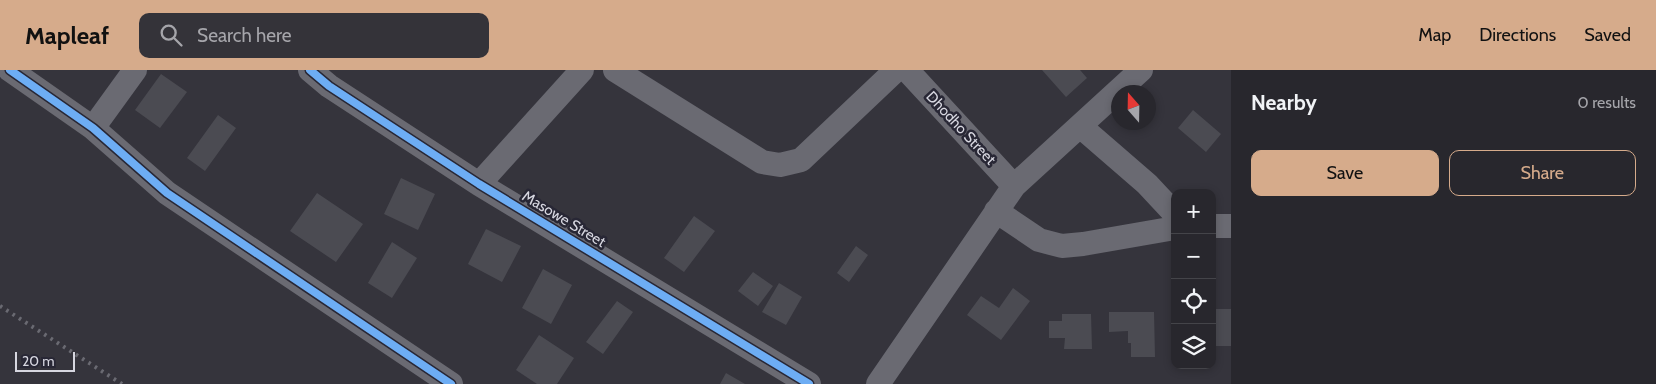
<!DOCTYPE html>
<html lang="en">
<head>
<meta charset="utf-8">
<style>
  body { margin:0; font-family:Cabin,sans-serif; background:#343339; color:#f1f3f6 }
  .controls { position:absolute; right:15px; bottom:15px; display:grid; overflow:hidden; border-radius:10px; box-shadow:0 2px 8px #0003 }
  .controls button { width:45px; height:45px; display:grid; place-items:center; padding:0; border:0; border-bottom:1px solid #444449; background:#28272d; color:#f1f3f6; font:25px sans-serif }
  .compass { position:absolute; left:1111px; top:15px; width:45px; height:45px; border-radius:50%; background:#28272d; box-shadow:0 2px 8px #0003; rotate:340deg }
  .scale { position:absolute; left:15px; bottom:12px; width:60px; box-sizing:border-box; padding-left:5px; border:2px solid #d7d7e0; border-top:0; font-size:14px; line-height:18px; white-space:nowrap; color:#d7d7e0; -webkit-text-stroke:4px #282735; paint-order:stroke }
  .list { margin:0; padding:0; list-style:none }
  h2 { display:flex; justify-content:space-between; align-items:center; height:65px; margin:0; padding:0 20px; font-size:21px }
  h2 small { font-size:16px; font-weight:400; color:#a5a5aa }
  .actions { display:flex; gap:10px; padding:15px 20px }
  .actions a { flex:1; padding:11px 0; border:1px solid #d6ab8b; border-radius:10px; text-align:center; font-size:18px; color:#d6ab8b }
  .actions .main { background:#d6ab8b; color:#111 }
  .icon { flex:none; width:28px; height:28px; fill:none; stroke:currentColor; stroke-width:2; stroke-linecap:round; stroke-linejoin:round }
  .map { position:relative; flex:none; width:1231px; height:314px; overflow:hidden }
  header { display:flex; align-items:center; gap:30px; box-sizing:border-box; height:70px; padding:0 25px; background:#d6ab8b; color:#111 }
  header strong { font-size:24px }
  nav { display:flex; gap:28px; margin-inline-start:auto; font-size:18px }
  .search { width:350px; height:45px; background:#343339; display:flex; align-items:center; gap:12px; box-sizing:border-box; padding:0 18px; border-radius:10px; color:#a5a5aa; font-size:19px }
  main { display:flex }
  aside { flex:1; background:#28272d }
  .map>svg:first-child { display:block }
  .building { fill:#4b4b52 }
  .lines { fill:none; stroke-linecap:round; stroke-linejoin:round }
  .minor { stroke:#6a6a72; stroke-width:24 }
  .rail { stroke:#6a6a72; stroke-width:4; stroke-dasharray:2.5 5; stroke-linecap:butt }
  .cycleway-casing { stroke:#282735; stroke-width:11 }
  .cycleway { stroke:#6dadf4; stroke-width:8 }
  .labels { text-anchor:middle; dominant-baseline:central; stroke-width:5; stroke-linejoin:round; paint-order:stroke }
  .street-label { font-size:15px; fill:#d7d7e0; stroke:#282735 }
</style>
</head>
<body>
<header>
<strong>Mapleaf</strong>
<div class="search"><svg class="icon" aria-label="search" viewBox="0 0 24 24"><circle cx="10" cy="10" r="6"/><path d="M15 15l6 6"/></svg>Search here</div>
<nav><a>Map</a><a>Directions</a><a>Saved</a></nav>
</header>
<main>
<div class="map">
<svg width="1231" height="314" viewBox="0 0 1231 314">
  <rect width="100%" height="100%" fill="#35343c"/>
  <path class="building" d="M1042 0H1080L1087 8 1066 27Z
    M161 4 187 22 160 58 135 40Z
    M1193 40 1221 64 1206 82 1178 58Z
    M218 45 236 58 205 101 187 88Z
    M401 108 435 124 418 160 384 144Z
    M317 123 363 154 336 192 290 161Z
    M694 146 715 161 684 202 664 188Z
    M486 159 521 176 502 212 468 194Z
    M392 172 417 188 392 228 368 213Z
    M856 176 868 185 849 212 837 203Z
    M543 199 572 215 551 254 522 238Z
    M753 202 773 216 758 236 738 221Z
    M779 213 802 227 786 255 762 242Z
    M1013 218 1030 231 1001 270 967 245 981 226 999 238Z
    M617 231 633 242 603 284 586 272Z
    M1212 239H1231V276H1212Z
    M1109 242H1154L1155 287H1131V273H1128V261L1109 262Z
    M1062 244H1091L1092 279H1064L1065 268H1049V251H1062Z
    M539 265 574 288 557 314H537L516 300Z
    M726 303 745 314H720Z"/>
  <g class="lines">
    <path class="minor" d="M10 0 93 58 167 123 451 314
      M310 0 329 16 479 114 809 314
      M615 0 762 92 780 95 801 90 896 0
      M907 0 1014 116
      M1080 56 1147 114 1175 144
      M93 58 135 0
      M479 114 582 0
      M996 141 1039 170 1062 176 1083 174 1175 158
      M1212 156H1231
      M878 314 1014 116 1141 0"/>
    <path class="rail" d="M0 236 122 314"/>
    <defs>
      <path id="cycleway" d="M10 0 93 58 167 123 451 314
        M310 0 329 16 479 114 809 314"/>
    </defs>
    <use href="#cycleway" class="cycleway-casing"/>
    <use href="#cycleway" class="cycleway"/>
  </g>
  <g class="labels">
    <g class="street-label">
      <text transform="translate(961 58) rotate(47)">Dhodho Street</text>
      <text transform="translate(564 149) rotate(31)">Masowe Street</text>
    </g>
  </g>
</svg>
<div class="controls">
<button>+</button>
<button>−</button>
<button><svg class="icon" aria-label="locate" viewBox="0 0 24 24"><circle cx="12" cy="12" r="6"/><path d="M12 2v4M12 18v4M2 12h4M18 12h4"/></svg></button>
<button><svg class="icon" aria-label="layers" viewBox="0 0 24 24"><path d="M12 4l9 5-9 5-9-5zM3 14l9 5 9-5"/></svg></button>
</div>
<svg class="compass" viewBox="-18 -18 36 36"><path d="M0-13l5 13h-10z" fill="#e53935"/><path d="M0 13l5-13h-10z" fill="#a5a5aa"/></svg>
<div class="scale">20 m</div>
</div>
<aside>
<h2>Nearby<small>0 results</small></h2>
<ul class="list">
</ul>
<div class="actions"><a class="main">Save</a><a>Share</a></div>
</aside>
</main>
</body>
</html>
